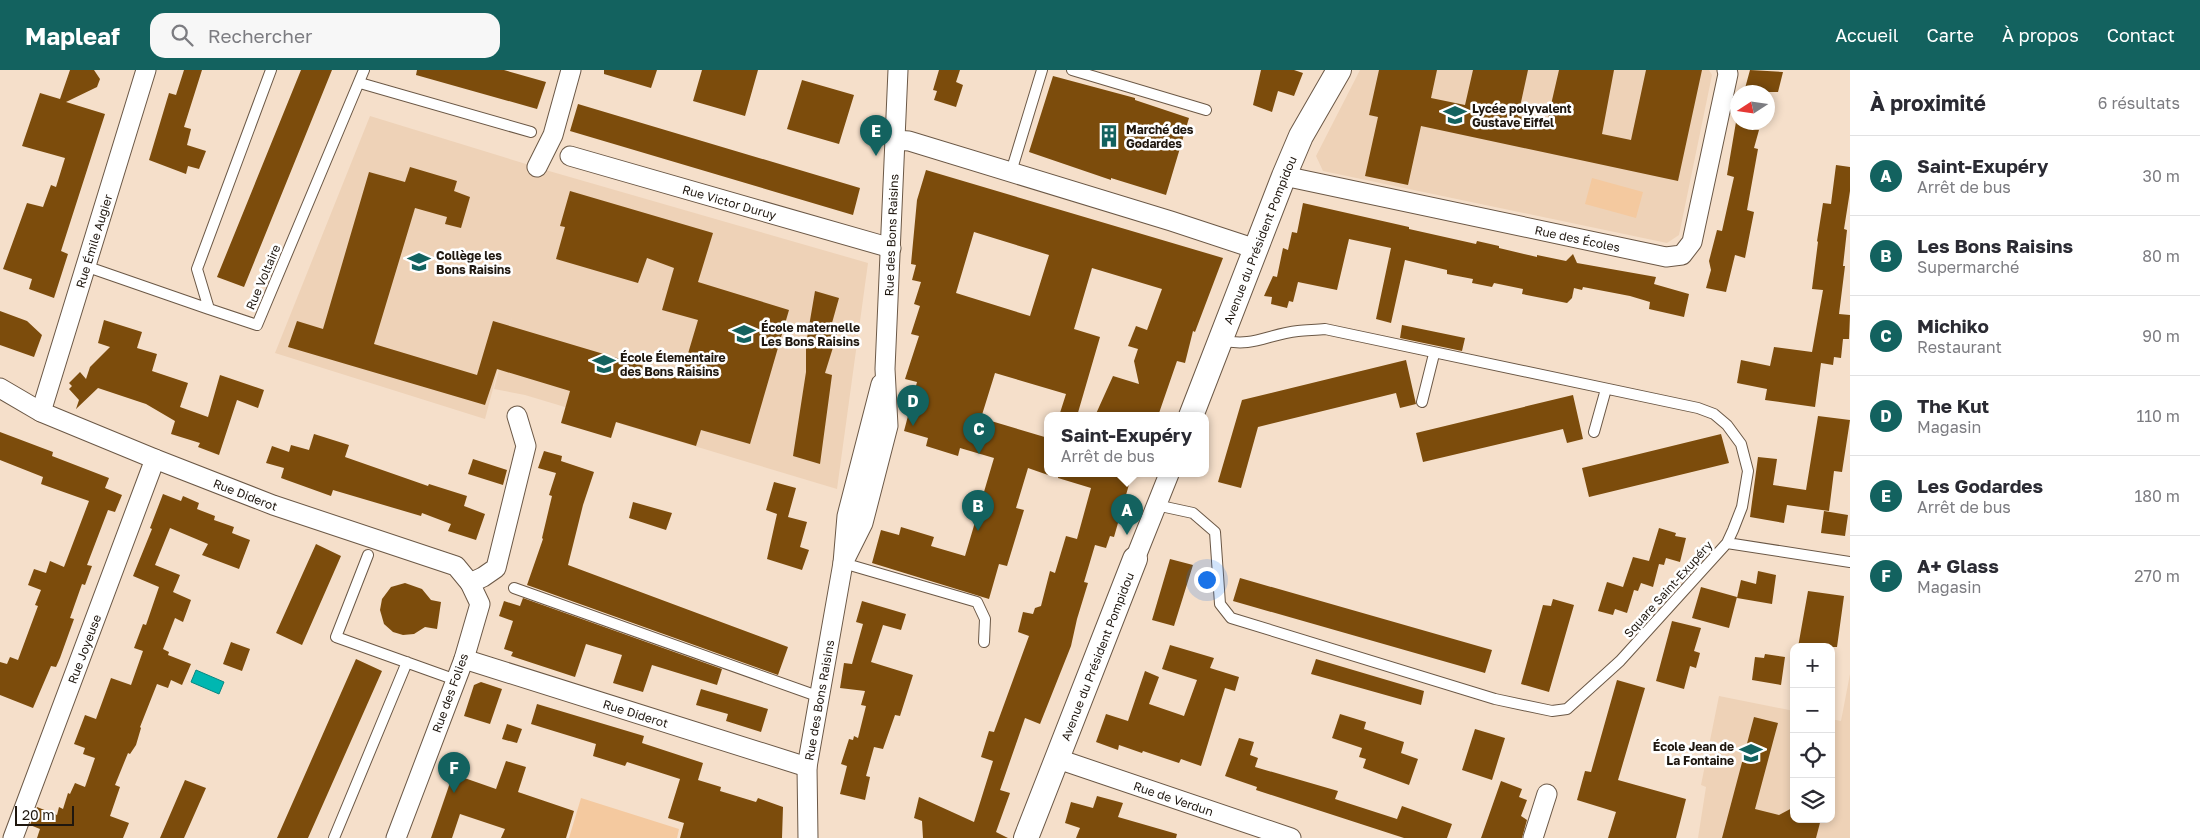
<!DOCTYPE html>
<html lang="fr">
<head>
<meta charset="utf-8">
<style>
  body { margin:0; font-family:"Golos Text",sans-serif; background:#f7f7f7; color:#2b2b33 }
  .controls { position:absolute; right:15px; bottom:15px; display:grid; overflow:hidden; border-radius:10px; box-shadow:0 2px 8px #0003 }
  .controls button { width:45px; height:45px; display:grid; place-items:center; padding:0; border:0; border-bottom:1px solid #e1e1e2; background:#fff; color:#2b2b33; font:25px sans-serif }
  .compass { position:absolute; left:1730px; top:15px; width:45px; height:45px; border-radius:50%; background:#fff; box-shadow:0 2px 8px #0003; rotate:258deg }
  .scale { position:absolute; left:15px; bottom:12px; width:59px; box-sizing:border-box; padding-left:5px; border:2px solid #1f170f; border-top:0; font-size:14px; line-height:18px; white-space:nowrap; color:#1f170f; -webkit-text-stroke:4px #fff; paint-order:stroke }
  .you { position:absolute; left:1206px; top:509px; width:18px; height:18px; margin:-12px; border:4px solid #fff; border-radius:50%; background:#1a73e8; box-shadow:0 0 0 8px #1a73e833 }
  .badge { display:grid; place-items:center; width:32px; height:32px; border-radius:50%; background:#13625f; color:#fff; font-size:16px; font-weight:700 }
  .pin { position:absolute; translate:-50% -41px; filter:drop-shadow(0 1px 2px #0008) }
  .pin::after { content:''; position:absolute; top:26px; width:18px; height:15px; background:inherit; clip-path:polygon(0 0,100% 0,50% 100%) }
  .popup { position:absolute; left:1044px; top:342px; width:165px; height:65px; box-sizing:border-box; display:grid; place-content:center; border-radius:10px; background:#fff; filter:drop-shadow(0 1px 4px #0005); font-size:16px; white-space:nowrap; color:#7c7c81 }
  .popup b { font-size:19px; color:#2b2b33 }
  .popup::after { content:''; position:absolute; left:50%; top:100%; margin-left:-10px; border:10px solid transparent; border-top-color:#fff }
  .list { margin:0; padding:0; list-style:none }
  h2 { display:flex; justify-content:space-between; align-items:center; height:65px; margin:0; padding:0 20px; font-size:21px }
  h2 small { font-size:16px; font-weight:400; color:#7c7c81 }
  .list li { display:grid; grid-template-columns:32px 1fr auto; gap:15px; align-items:center; box-sizing:border-box; height:80px; padding:0 20px; border-top:1px solid #e1e1e2 }
  .list b { display:block; font-size:19px; white-space:nowrap }
  .list p { margin:0; font-size:16px; white-space:nowrap; color:#7c7c81 }
  .list em { font-size:16px; font-style:normal; color:#7c7c81 }
  .icon { flex:none; width:28px; height:28px; fill:none; stroke:currentColor; stroke-width:2; stroke-linecap:round; stroke-linejoin:round }
  .map { position:relative; flex:none; width:1850px; height:768px; overflow:hidden }
  header { display:flex; align-items:center; gap:30px; box-sizing:border-box; height:70px; padding:0 25px; background:#13625f; color:#fff }
  header strong { font-size:24px }
  nav { display:flex; gap:28px; margin-inline-start:auto; font-size:18px }
  .search { width:350px; height:45px; background:#f7f7f7; display:flex; align-items:center; gap:12px; box-sizing:border-box; padding:0 18px; border-radius:15px; color:#7c7c81; font-size:19px }
  main { display:flex }
  aside { flex:1; background:#fff }
  .map>svg:first-child { display:block }
  .built { fill:#eed2b7 }
  .green { fill:#f4c99f }
  .water { fill:#00b7b1; stroke:#098780 }
  .building { fill:#7c4c0c; fill-rule:evenodd }
  .lines { fill:none; stroke-linecap:round; stroke-linejoin:round }
  .service-casing { stroke:#6b5846; stroke-width:12 }
  .minor-casing { stroke:#6b5846; stroke-width:21 }
  .tertiary-casing { stroke:#6b5846; stroke-width:26 }
  .service { stroke:#fff; stroke-width:10 }
  .minor { stroke:#fff; stroke-width:19 }
  .tertiary { stroke:#fff; stroke-width:24 }
  .labels { text-anchor:middle; dominant-baseline:central; stroke-width:5; stroke-linejoin:round; paint-order:stroke }
  .poi-label { font-size:12px; font-weight:bold; fill:#1f170f; stroke:#fff; text-anchor:start }
  .street-label { font-size:12px; fill:#1f170f; stroke:#fff }
</style>
</head>
<body>
<header>
<strong>Mapleaf</strong>
<div class="search"><svg class="icon" aria-label="search" viewBox="0 0 24 24"><circle cx="10" cy="10" r="6"/><path d="M15 15l6 6"/></svg>Rechercher</div>
<nav><a>Accueil</a><a>Carte</a><a>À propos</a><a>Contact</a></nav>
</header>
<main>
<div class="map">
<svg width="1850" height="768" viewBox="0 0 1850 768">
  <rect width="100%" height="100%" fill="#f5dfca"/>
  <path class="built" d="M1360 0H1709L1712 5 1679 165 1667 173 1323 101 1316 86Z
    M370 46 549 101 868 193 837 419 525 325 494 319 512 246 485 349 275 283Z
    M1850 604V768H1698L1706 717 1701 715 1719 626 1794 641V749H1831V649L1841 651Z"/>
  <path class="green" d="M1592 108 1643 122 1636 148 1585 134Z
    M581 728 679 759 677 768H569Z"/>
  <path class="water" d="M196 600 224 612 219 624 191 612Z"/>
  <path class="building" d="M70 0H94L100 9 97 17 66 32 105 44 61 181 68 184 54 228 29 219 32 209 3 199 27 133 43 137 51 115 56 117 65 88 22 76 40 23 60 29Z
    M184 0H202L184 57 191 59 187 75 206 81 199 99 188 96 186 104 149 90 169 23 176 25Z
    M301 0H332L244 217 217 207Z
    M417 0H504L546 12 537 39 416 5Z
    M604 0H657L651 18 604 4Z
    M702 0H758L745 46 693 31Z
    M939 0H960L956 12 963 15 956 37 934 30 937 21 933 20Z
    M1261 0H1294L1303 3 1294 26 1278 21 1272 42 1253 35Z
    M1379 0H1437L1431 28 1465 35 1473 0H1528L1518 46 1547 52 1559 0H1614L1602 64 1631 70 1646 0H1702L1678 111 1421 56 1408 115 1365 106 1378 47 1369 45Z
    M1750 0 1783 2 1778 22H1744Z
    M1053 6 1135 28V30L1189 48 1166 125 1111 108V110L1029 82Z
    M802 10 854 25 839 74 787 59Z
    M578 34 860 118 853 145 570 61Z
    M1736 52H1755L1754 59 1759 60 1754 78 1758 79 1747 140 1754 142 1745 188 1735 185 1726 222 1706 218 1711 200 1709 191 1717 160 1722 161 1734 107 1727 105Z
    M1836 95 1850 97V121L1844 159 1847 160 1843 196H1845L1839 244 1850 245 1849 269H1843L1841 288 1834 287 1833 295 1821 293 1815 337 1765 330 1767 319 1737 313 1741 290 1770 296 1774 277 1812 282 1823 220 1812 219 1818 172 1817 171 1823 133 1831 134Z
    M410 97 457 111 454 121 470 127 461 158 445 154 447 147 415 138 374 274 477 305 493 251 681 307 698 250 662 240 674 198 647 188 638 213 556 189 565 157 560 156 570 121 713 163 698 212 789 240 750 374 701 360 696 376 616 352 611 368 561 353 570 321 497 299 485 335 288 277 297 251 323 259 369 102 405 112Z
    M926 100 1223 188 1195 262 1193 261 1185 293 1177 291 1158 346H1095L1113 306 1139 314 1134 291 1138 279 1128 276 1136 256 1147 260 1162 219 1092 198 1074 259 1100 267 1077 346H1059L1066 324 995 303 981 348 1048 368V405L1028 398 1016 438 1024 440 1007 496 999 494 989 529 872 493 881 460 899 465 901 457 934 467 931 476 965 486 994 388 960 378 958 386 926 376 928 368 904 361 917 312 905 309 919 266 911 264 920 236 914 234 921 212 912 210 916 195 911 194 917 130ZM974 162 1049 185 1030 246 956 223Z
    M1303 133 1409 157V159L1476 174 1477 171 1499 176V178L1537 187V185L1566 191 1573 184 1577 193 1656 207 1654 214 1689 224 1684 247 1649 239 1650 232 1630 226 1583 217 1582 220 1574 218 1572 228 1567 233 1522 224 1523 219 1494 213 1492 217 1472 213 1473 209 1447 204V200L1405 190 1391 253 1376 249 1391 178 1349 169 1337 220 1298 212 1293 232 1289 231 1287 238 1271 234 1272 227 1264 226 1273 206 1277 207 1283 178 1288 180 1292 162 1297 163Z
    M815 221 839 228 832 253 840 255 825 303 832 305 820 394 793 386 806 302V274Z
    M0 241 27 251 42 265 34 287 0 275Z
    M104 250 142 262 137 278 157 284 152 301 188 313 180 337 208 347 220 305 264 320 258 338 237 330 219 385 198 377 200 373 171 364 175 351 146 334 98 318 76 339 79 330 69 319 72 316 69 313 80 302 86 309 90 297 110 277 98 273Z
    M1402 255 1465 268 1462 281 1400 268Z
    M1406 290 1416 334 1400 338 1396 323 1258 357 1241 418 1218 412 1242 330Z
    M1573 325 1583 369 1567 373 1563 359 1423 392 1416 363Z
    M1818 346 1850 350 1842 402 1834 401 1829 441 1787 435 1784 453 1750 447 1758 387 1777 389 1773 415 1806 420Z
    M0 362 53 382 52 386 109 408 105 418 122 425 115 442 108 440 87 495 92 496 85 515 82 514 70 548 74 549 60 588 56 597 51 596 33 638 0 625V592L7 594 10 587 18 590 38 536 35 535 41 520 28 515 34 499 46 503 50 491 64 497 89 431 41 414 43 407 0 390Z
    M314 364 349 375 345 387 428 416 429 414 467 426 464 436 485 444 476 470 448 461 451 454 422 443 421 446 333 420 331 426 281 408 284 398 266 393 272 376 289 382 291 375 309 380Z
    M1721 364 1729 393 1589 427 1582 398Z
    M544 381 562 386 561 391 594 402 583 435 568 495 788 577 778 605 527 515 543 469 542 468 552 426 549 425 556 403 538 398Z
    M473 389 507 400 503 415 468 404Z
    M1058 404H1132L1114 467 1110 466 1106 478 1095 475 1084 512 1088 513 1077 549 1071 576 1040 654 1025 648 1000 720 1010 723 996 762 1008 768H923L922 751 914 748 919 727 974 752 993 691 981 687 989 661 994 662 1029 566 1018 562 1023 542 1033 544 1035 538 1041 536 1050 501 1055 503 1066 466 1077 469 1091 418 1058 408Z
    M774 412 796 418 788 447 807 452 800 477 809 480 802 500 767 489 777 444 766 440Z
    M163 424 181 431 183 426 199 433 197 439 215 446 214 450 234 457 232 463 250 470 239 499 202 485 208 474 170 458 155 495 180 505 173 522 191 530 183 552 175 548 163 579 169 582 168 585 191 594 182 615 171 610 168 618 157 614 140 657 141 658 136 675 130 684 128 683 115 715 120 717 110 746 129 753 123 768H37L40 759 30 755 37 737 57 745 59 737 63 739 68 723 70 724 75 713 85 717 95 688 83 684 85 678 74 674 85 645 96 649 111 608 131 615 143 581 134 578 143 554 146 555 159 517 133 506 152 459 150 458Z
    M633 432 672 443 666 460 629 448Z
    M1824 441 1848 445 1845 466 1821 463Z
    M1659 458 1676 463 1675 466 1686 468 1680 492 1666 488 1664 495 1659 494 1653 517 1641 513 1638 521 1634 520 1627 543 1615 539 1613 545 1598 541 1607 512 1623 517 1633 487 1649 491Z
    M316 474 341 486 302 575 276 563Z
    M1170 489 1193 495 1174 556 1152 550Z
    M1758 501 1776 505 1772 534 1737 528 1741 510 1756 514Z
    M1240 508 1492 580 1485 603 1233 531Z
    M405 513 422 519 431 530 441 532 437 559 425 557 414 564 403 565 393 562 384 554 380 540 382 529 391 517Z
    M1701 517 1737 527 1729 558 1692 548Z
    M1808 521 1844 526 1837 577H1798Z
    M523 528 722 599 717 615 652 595 643 622 613 613 622 585 586 574 575 607 511 586 513 582 504 579 513 551 499 546 504 531 520 536Z
    M1553 529 1574 535 1549 622 1521 614 1543 535 1551 536Z
    M862 531 906 544 901 560 883 555 871 592 913 605 900 646 895 645 883 679 874 677 866 706 870 707 865 730 840 724 847 696 841 694 849 669 853 670 854 666 858 668 866 636 861 635 865 621 840 618 844 593 852 594 863 554 856 552Z
    M1672 551 1701 558 1694 581 1700 583 1696 598 1690 596 1684 619 1656 611Z
    M231 572 250 579 242 601 223 594Z
    M1170 575 1214 588 1210 598 1239 607 1235 621 1225 618 1201 696 1181 689 1179 693 1143 681 1142 683 1119 675 1118 680 1096 672 1106 644 1128 651 1145 601 1159 607 1149 634 1184 646 1197 610 1162 599Z
    M1765 584 1785 587 1781 615 1752 610 1755 587 1764 588Z
    M356 589 382 601 308 768H277Z
    M1316 589 1424 621 1421 635 1311 604Z
    M1617 610 1645 618 1618 710 1686 729 1676 768H1608L1616 742 1577 730 1585 701 1591 702Z
    M481 612 502 619 490 654 464 646 474 615Z
    M701 619 768 639 761 662 726 651 728 644 696 635Z
    M537 634 644 666 642 673 703 693 698 710 721 717 720 721 756 732 758 728 783 737 782 768H680L684 753 668 748 680 709 627 692 625 696 593 686 596 674 531 654Z
    M1340 644 1366 652 1364 659 1404 672 1401 683 1418 689 1409 715 1363 698 1366 689 1359 687 1362 678 1332 668Z
    M1754 647 1778 653 1755 739 1779 745 1794 737V749H1821L1816 768H1722Z
    M507 654 522 659 517 673 502 669Z
    M1475 659 1505 668 1492 710 1462 700Z
    M1239 668 1254 672 1250 685 1258 688 1255 697 1338 721 1335 729 1397 749 1402 736 1452 754 1447 768H1404L1256 720 1257 717 1225 706Z
    M506 691 526 697 518 722 574 741 566 768H501L505 759 460 744 452 768H431L453 704 496 719Z
    M185 710 206 718 184 768H160Z
    M1501 711 1522 719 1519 727 1527 730 1521 746 1527 750 1522 768H1481Z
    M1097 726 1123 733 1118 747 1177 764 1176 768H1076L1080 758 1065 753 1071 732 1093 738Z"/>
  <g class="lines">
    <defs>
      <path id="service" d="M271 0 197 199 209 239 257 255 364 0
        M1072 0 1206 40
        M360 13 531 62
        M1011 102 1042 0
        M85 196 209 239
        M1422 332 1434 284
        M1594 362 1606 319
        M1156 435 1193 443 1215 462 1220 534 1231 548 1495 629 1552 641 1567 639 1620 591 1727 473 1733 460 1742 437 1748 401 1741 374 1727 355 1714 344 1698 338 1325 259C1316 260 1307 260 1298 261 1268 264 1253 278 1221 270
        M1727 473 1850 492
        M368 485 336 567 456 610
        M843 493 977 532 985 549 984 572
        M514 518 820 627
        M334 768 407 592"/>
      <g id="minor">
        <path d="M894 70 909 71 1171 151 1256 179"/>
        <path id="s1" d="M570 86 891 178"/>
        <path d="M537 97 553 65 571 0"/>
        <path id="s2" d="M1284 106 1666 187 1682 185 1692 172 1728 4 1727 0"/>
        <path id="s3" d="M0 318 41 342 155 389 273 435 456 496 470 513 480 534 464 589 396 768"/>
        <path id="s4" d="M41 342 146 0"/>
        <path d="M1135 489 1169 404"/>
        <path id="s5" d="M843 493 863 453 888 356 885 299 898 0"/>
        <path d="M470 513 483 507 496 498 526 376 517 346"/>
        <path id="s6" d="M464 589 807 697"/>
        <path id="s7" d="M1058 689 1291 768"/>
        <path id="s8" d="M13 768 155 389"/>
        <path id="s9" d="M808 768 807 697 843 493 847 446 881 314"/>
        <path d="M1533 768 1547 724"/>
      </g>
      <g id="tertiary">
        <path id="s10" d="M1191 346 1284 106 1301 66 1339 0"/>
        <path id="s11" d="M1026 768 1135 489"/>
      </g>
    </defs>
    <use href="#service" class="service-casing"/>
    <use href="#minor" class="minor-casing"/>
    <use href="#tertiary" class="tertiary-casing"/>
    <use href="#service" class="service"/>
    <use href="#minor" class="minor"/>
    <use href="#tertiary" class="tertiary"/>
  </g>
  <defs>
    <symbol id="school-bare" viewBox="-9 -9 18 18"><path d="M0-5L7-2L0 1L-7-2ZM-4 1L0 2.5L4 1V4Q0 6-4 4Z" fill="#13625f" stroke="#fff" stroke-width="2.5" paint-order="stroke"/></symbol>
    <symbol id="building-bare" viewBox="-9 -9 18 18"><path d="M-4-6H4V6H1V3H-1V6H-4ZM-2.5-4.3h1.7v1.8h-1.7ZM.8-4.3h1.7v1.8H.8ZM-2.5-1h1.7V.8h-1.7ZM.8-1h1.7V.8H.8Z" fill="#13625f" stroke="#fff" stroke-width="2.5" paint-order="stroke"/></symbol>
  </defs>
  <g fill-rule="evenodd">
    <use href="#school-bare" x="1439" y="29" width="32" height="32"/>
    <use href="#building-bare" x="1093" y="50" width="32" height="32"/>
    <use href="#school-bare" x="403" y="176" width="32" height="32"/>
    <use href="#school-bare" x="728" y="248" width="32" height="32"/>
    <use href="#school-bare" x="588" y="278" width="32" height="32"/>
    <use href="#school-bare" x="1735" y="667" width="32" height="32"/>
  </g>
  <g class="labels">
    <g class="poi-label">
      <text x="1472" y="38">Lycée polyvalent<tspan x="1472" dy="14">Gustave Eiffel</tspan></text>
      <text x="1126" y="59">Marché des<tspan x="1126" dy="14">Godardes</tspan></text>
      <text x="436" y="185">Collège les<tspan x="436" dy="14">Bons Raisins</tspan></text>
      <text x="761" y="257">École maternelle<tspan x="761" dy="14">Les Bons Raisins</tspan></text>
      <text x="620" y="287">École Élementaire<tspan x="620" dy="14">des Bons Raisins</tspan></text>
      <text x="1734" y="676" text-anchor="end">École Jean de<tspan x="1734" dy="14">La Fontaine</tspan></text>
    </g>
    <g class="street-label">
      <text stroke="none"><textPath href="#s1" startOffset="166">Rue Victor Duruy</textPath></text>
      <text stroke="none"><textPath href="#s5" startOffset="336">Rue des Bons Raisins</textPath></text>
      <text stroke="none"><textPath href="#s2" startOffset="300">Rue des Écoles</textPath></text>
      <text stroke="none"><textPath href="#s10" startOffset="189">Avenue du Président Pompidou</textPath></text>
      <text stroke="none"><textPath href="#s4" startOffset="179">Rue Émile Augier</textPath></text>
      <text transform="translate(263 207) rotate(-67)">Rue Voltaire</text>
      <text stroke="none"><textPath href="#s3" startOffset="268">Rue Diderot</textPath></text>
      <text transform="translate(1668 519) rotate(-48)">Square Saint-Exupéry</text>
      <text stroke="none"><textPath href="#s8" startOffset="202">Rue Joyeuse</textPath></text>
      <text stroke="none"><textPath href="#s11" startOffset="195">Avenue du Président Pompidou</textPath></text>
      <text transform="translate(450 623) rotate(-70)">Rue des Folies</text>
      <text stroke="none"><textPath href="#s9" startOffset="139">Rue des Bons Raisins</textPath></text>
      <text stroke="none"><textPath href="#s6" startOffset="180">Rue Diderot</textPath></text>
      <text stroke="none"><textPath href="#s7" startOffset="122">Rue de Verdun</textPath></text>
    </g>
  </g>
</svg>
<div class="controls">
<button>+</button>
<button>−</button>
<button><svg class="icon" aria-label="locate" viewBox="0 0 24 24"><circle cx="12" cy="12" r="6"/><path d="M12 2v4M12 18v4M2 12h4M18 12h4"/></svg></button>
<button><svg class="icon" aria-label="layers" viewBox="0 0 24 24"><path d="M12 4l9 5-9 5-9-5zM3 14l9 5 9-5"/></svg></button>
</div>
<svg class="compass" viewBox="-18 -18 36 36"><path d="M0-13l5 13h-10z" fill="#e53935"/><path d="M0 13l5-13h-10z" fill="#7c7c81"/></svg>
<div class="scale">20 m</div>
<div class="you"></div>
<div class="pin badge" style="left:1127px;top:465px">A</div>
<div class="popup"><b>Saint-Exupéry</b>Arrêt de bus</div>
<div class="pin badge" style="left:978px;top:461px">B</div>
<div class="pin badge" style="left:979px;top:384px">C</div>
<div class="pin badge" style="left:913px;top:356px">D</div>
<div class="pin badge" style="left:876px;top:86px">E</div>
<div class="pin badge" style="left:454px;top:723px">F</div>
</div>
<aside>
<h2>À proximité<small>6 résultats</small></h2>
<ul class="list">
<li><span class="badge">A</span><div><b>Saint-Exupéry</b><p>Arrêt de bus</p></div><em>30 m</em></li>
<li><span class="badge">B</span><div><b>Les Bons Raisins</b><p>Supermarché</p></div><em>80 m</em></li>
<li><span class="badge">C</span><div><b>Michiko</b><p>Restaurant</p></div><em>90 m</em></li>
<li><span class="badge">D</span><div><b>The Kut</b><p>Magasin</p></div><em>110 m</em></li>
<li><span class="badge">E</span><div><b>Les Godardes</b><p>Arrêt de bus</p></div><em>180 m</em></li>
<li><span class="badge">F</span><div><b>A+ Glass</b><p>Magasin</p></div><em>270 m</em></li>
</ul>
</aside>
</main>
</body>
</html>
